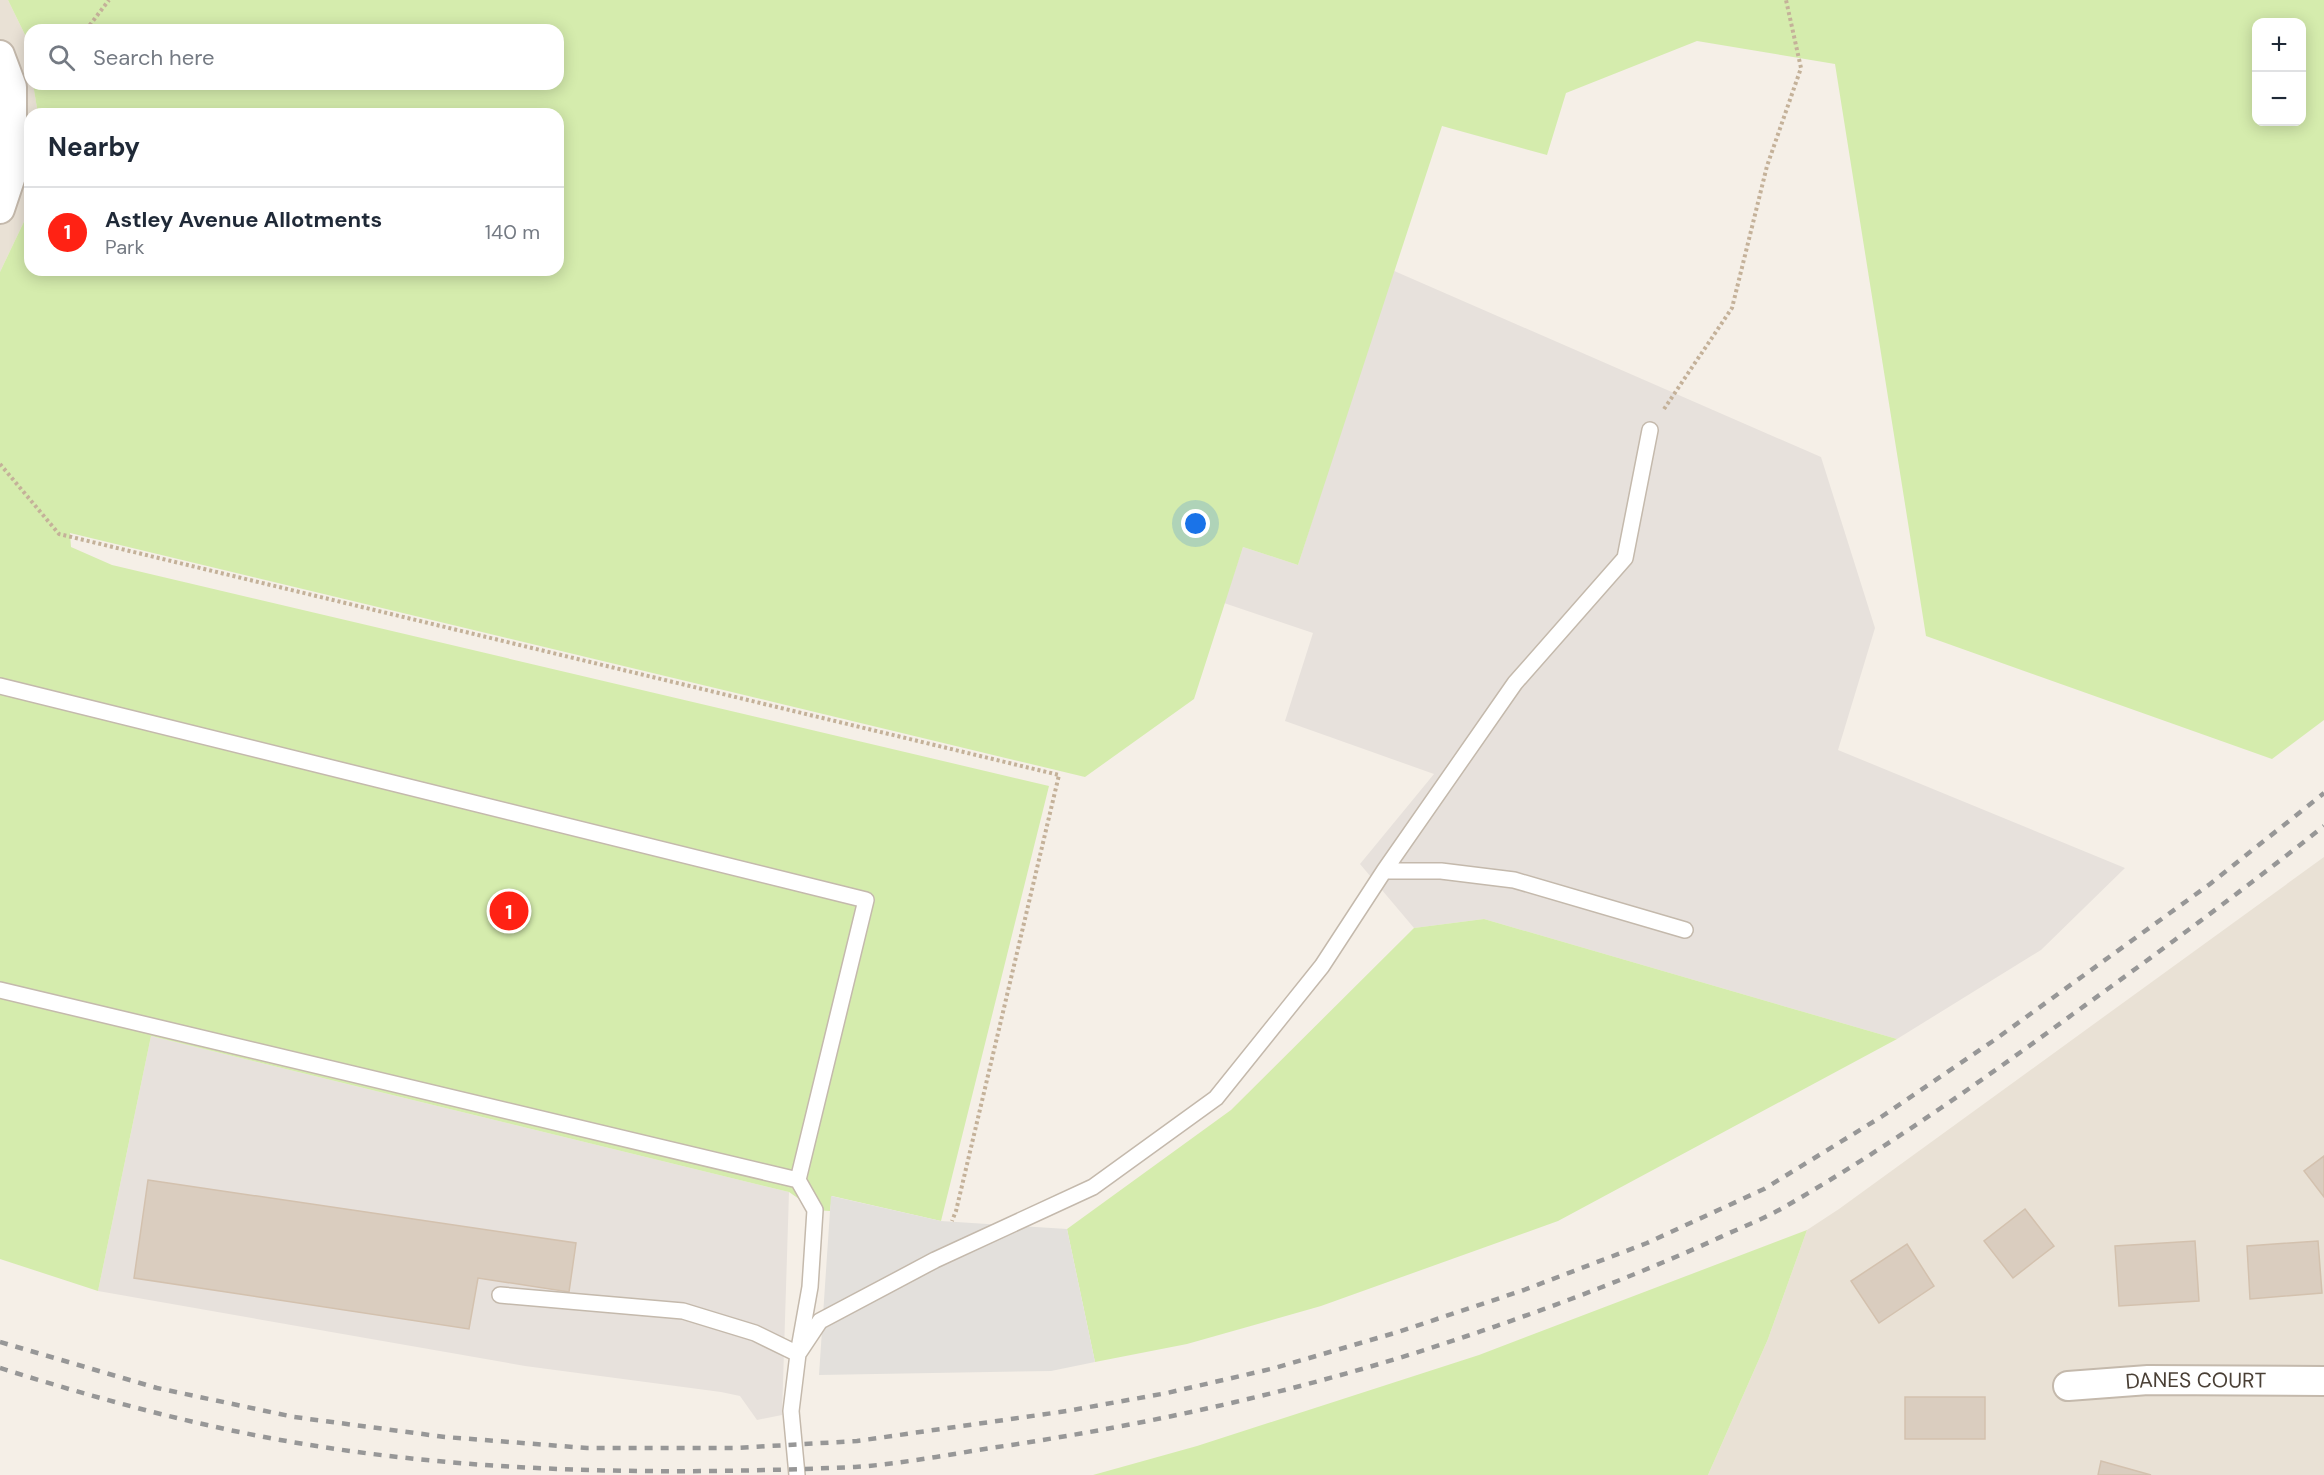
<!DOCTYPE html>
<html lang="en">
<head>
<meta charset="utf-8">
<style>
  body { margin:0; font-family:"DM Sans",sans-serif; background:#f2f2f3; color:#1f2937 }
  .controls { position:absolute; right:18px; top:18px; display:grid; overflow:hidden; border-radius:12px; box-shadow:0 3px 15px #0003 }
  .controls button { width:54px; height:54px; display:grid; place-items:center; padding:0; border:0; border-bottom:2px solid #e0e1e3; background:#fff; color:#1f2937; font:30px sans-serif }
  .you { position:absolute; left:1196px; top:524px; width:21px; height:21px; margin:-15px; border:4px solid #fff; border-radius:50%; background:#1a73e8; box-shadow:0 0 0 9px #1a73e833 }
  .badge { display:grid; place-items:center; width:39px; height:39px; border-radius:50%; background:#ff2214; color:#fff; font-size:20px; font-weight:700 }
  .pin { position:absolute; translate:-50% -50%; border:3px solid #fff; box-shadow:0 2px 6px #0006 }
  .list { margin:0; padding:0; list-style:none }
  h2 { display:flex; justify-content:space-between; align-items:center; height:78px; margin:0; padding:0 24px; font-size:26px }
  h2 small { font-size:20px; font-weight:400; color:#747a83 }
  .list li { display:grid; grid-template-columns:39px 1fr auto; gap:18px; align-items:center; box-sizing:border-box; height:90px; padding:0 24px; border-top:2px solid #e0e1e3 }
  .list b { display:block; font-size:22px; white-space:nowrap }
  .list p { margin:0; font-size:20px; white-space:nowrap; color:#747a83 }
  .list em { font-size:20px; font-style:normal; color:#747a83 }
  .icon { flex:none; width:33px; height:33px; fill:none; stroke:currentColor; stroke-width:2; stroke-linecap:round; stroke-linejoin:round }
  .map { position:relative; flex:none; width:2324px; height:1475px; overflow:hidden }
  .search { position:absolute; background:#fff; box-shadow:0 3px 15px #0003; left:24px; top:24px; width:540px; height:66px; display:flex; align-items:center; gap:15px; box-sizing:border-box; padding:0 21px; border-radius:18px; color:#747a83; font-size:22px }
  .panel { position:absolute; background:#fff; box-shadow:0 3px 15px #0003; left:24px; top:108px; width:540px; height:168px; border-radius:18px }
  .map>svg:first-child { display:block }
  .residential { fill:#e9e1d5 }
  .industrial { fill:#e7e1dc }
  .green { fill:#d5ecad; fill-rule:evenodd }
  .parking { fill:#e3e0dc }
  .building { fill:#dacdbf; stroke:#d3c1ae; stroke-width:1.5 }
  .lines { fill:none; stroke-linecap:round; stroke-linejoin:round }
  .service-casing { stroke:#c4b9ac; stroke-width:18 }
  .minor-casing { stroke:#c4b9ac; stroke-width:32 }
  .path { stroke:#c4b199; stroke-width:4; stroke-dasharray:3 3; stroke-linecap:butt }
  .service { stroke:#fff; stroke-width:15 }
  .minor { stroke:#fff; stroke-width:28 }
  .rail { stroke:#979797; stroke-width:4.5; stroke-dasharray:8 8; stroke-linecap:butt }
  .labels { text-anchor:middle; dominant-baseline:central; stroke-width:4.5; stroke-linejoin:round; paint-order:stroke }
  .street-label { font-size:21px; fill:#493f35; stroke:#fff }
</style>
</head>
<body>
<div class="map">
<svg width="2324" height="1475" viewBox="0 0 2324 1475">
  <rect width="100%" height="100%" fill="#f5efe7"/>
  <path class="residential" d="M0 0H8L28 41 30 84H33L38 114H30V209L0 272Z
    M2324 857V1475H1708L1768 1339 1807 1230 1839 1209Z"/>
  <path class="industrial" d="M1392 270 1821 457 1875 628 1838 750 2125 868 2041 950 1897 1039 1484 919 1414 928 1360 864 1434 774 1285 721 1313 633 1224 603 1243 547 1298 565Z
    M151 1036 789 1192 782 1415 757 1420 740 1396 721 1392 525 1366 98 1291Z"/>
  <path class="green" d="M8 0H2324V720L2272 759 1926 636 1835 64 1697 41 1566 93 1547 155 1442 126 1298 565 1243 547 1194 699 1085 777 70 533 71 547 112 565 1049 786 941 1221 832 1196 830 1211 815 1210 789 1192 151 1036 98 1291 0 1259V272L30 209V270H558V114H38L33 84H558V30H30V59L28 41ZM2256 22H2302V122H2256Z
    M1484 919 1897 1039 1558 1221 1321 1306 1187 1344 1095 1362 1067 1229 1231 1110 1414 928Z
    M1807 1230 1768 1339 1708 1475H1093L1197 1446 1479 1355Z"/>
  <path class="parking" d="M831 1196 941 1221 1067 1229 1095 1362 1051 1371 819 1375Z"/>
  <path class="building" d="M2324 1156V1197L2304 1171Z
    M148 1180 576 1243 569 1292 478 1278 469 1329 134 1278Z
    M2025 1209 2054 1246 2013 1278 1984 1241Z
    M2195 1241 2199 1301 2119 1306 2115 1246Z
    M2318 1241 2322 1293 2250 1299 2247 1246Z
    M1907 1244 1934 1286 1879 1323 1851 1281Z
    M1905 1397H1985V1439H1905Z
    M2101 1461 2151 1475H2098Z"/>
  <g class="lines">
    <defs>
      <path id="service" d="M0 686 866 900 798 1180 815 1210 810 1287 798 1354 755 1333 683 1311 500 1295
        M1384 871H1441L1514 880 1685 930
        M0 990 798 1180
        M797 1475 791 1411 798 1354 820 1321 935 1260 1093 1187 1216 1098 1322 966 1384 871 1515 683 1625 558 1650 430"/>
      <g id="minor">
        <path d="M0 55 12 87V173L0 209"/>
        <path id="s1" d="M2068 1386 2148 1380 2324 1381"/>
      </g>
    </defs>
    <use href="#service" class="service-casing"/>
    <use href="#minor" class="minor-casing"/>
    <path class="path" d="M86 30 109 0
      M1664 409 1732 308 1767 166 1801 68 1786 0
      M0 464 59 534 1059 775 956 1211 952 1221"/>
    <use href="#service" class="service"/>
    <use href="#minor" class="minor"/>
    <path class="rail" d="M0 1342 157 1388 294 1417 445 1437 587 1448H735L857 1441 1067 1411 1167 1393 1275 1368 1398 1332 1524 1290 1647 1243 1764 1189 1881 1117 1993 1041 2210 884 2324 793
      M0 1368C95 1398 193 1425 292 1442 477 1474 667 1475 855 1467 900 1464 946 1455 991 1448 1154 1424 1311 1389 1467 1336 1550 1308 1632 1277 1712 1241 1735 1230 1759 1221 1781 1209 1882 1151 1979 1083 2073 1014 2158 953 2242 891 2324 826"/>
  </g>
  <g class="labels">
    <g class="street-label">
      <text stroke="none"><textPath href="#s1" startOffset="128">DANES COURT</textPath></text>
    </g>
  </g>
</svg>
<div class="controls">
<button>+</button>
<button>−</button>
</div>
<div class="you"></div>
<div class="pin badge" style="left:509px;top:911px">1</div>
<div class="search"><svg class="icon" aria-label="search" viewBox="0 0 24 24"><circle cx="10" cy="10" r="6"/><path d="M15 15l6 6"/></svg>Search here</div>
<section class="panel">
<h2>Nearby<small></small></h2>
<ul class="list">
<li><span class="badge">1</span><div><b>Astley Avenue Allotments</b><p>Park</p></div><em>140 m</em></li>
</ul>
</section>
</div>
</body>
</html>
